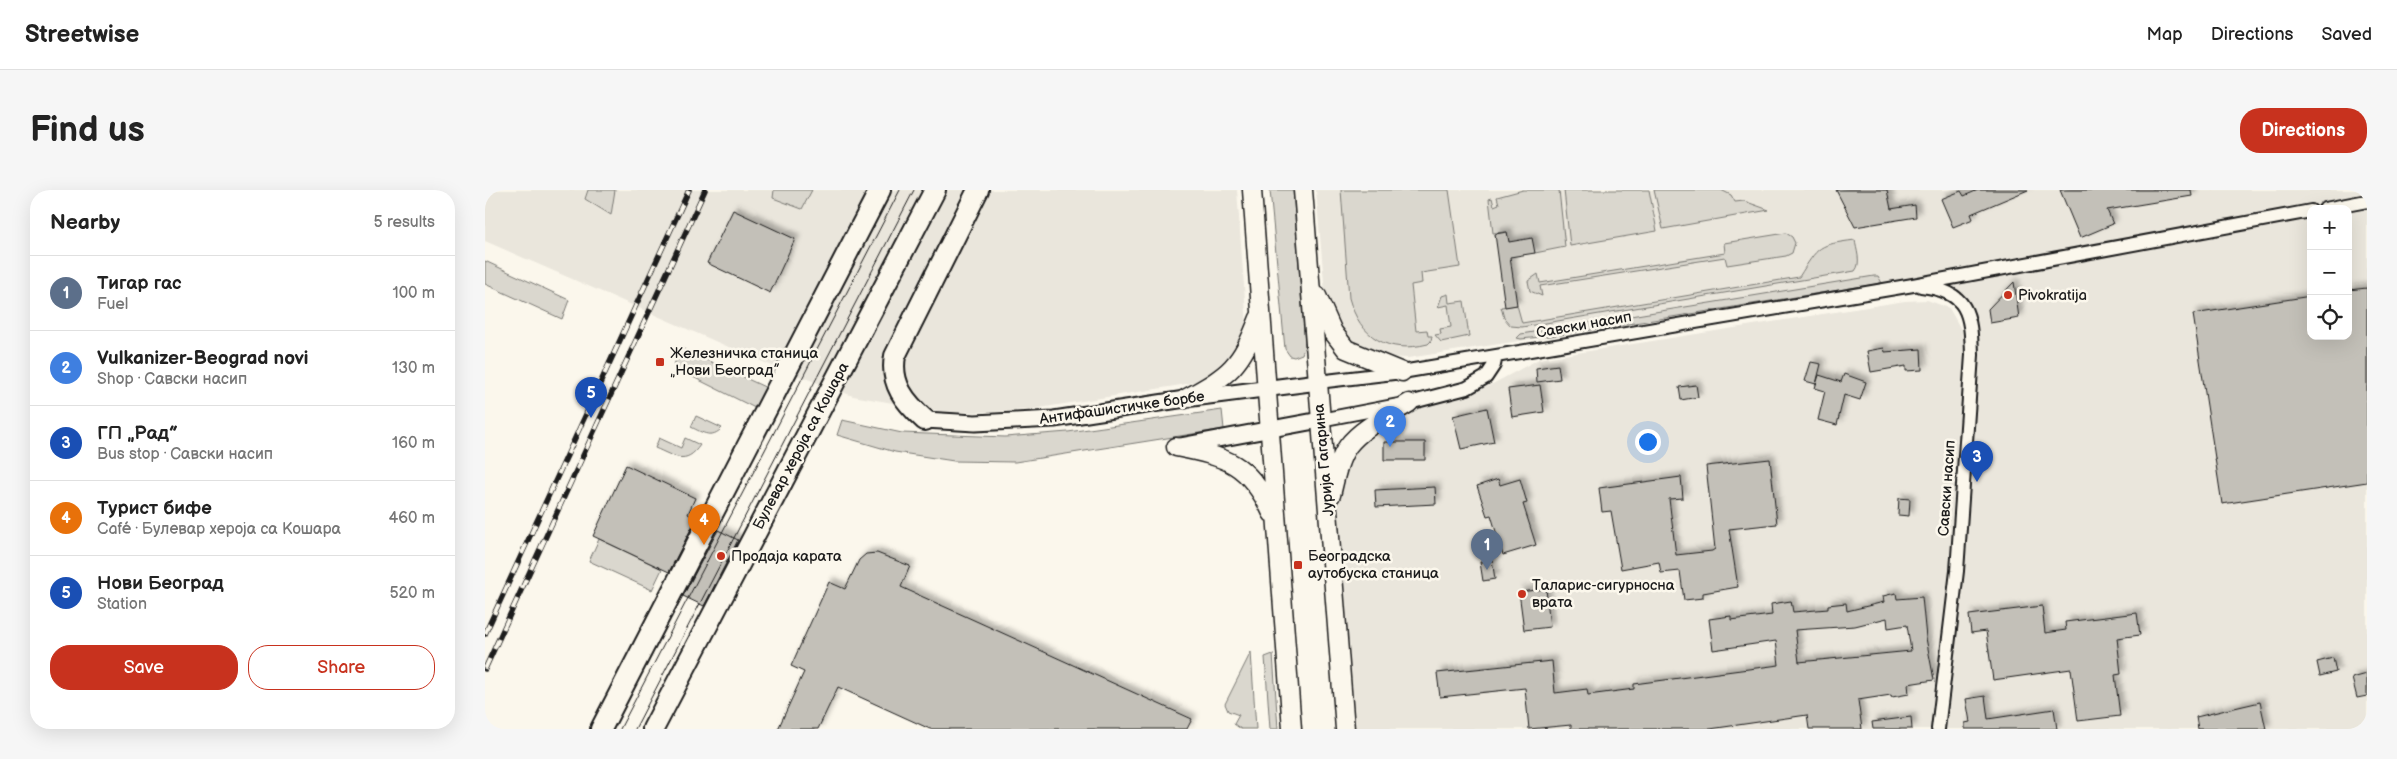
<!DOCTYPE html>
<html lang="en">
<head>
<meta charset="utf-8">
<style>
  body { margin:0; font-family:"Balsamiq Sans",sans-serif; background:#f6f6f6; color:#222 }
  .controls { position:absolute; right:15px; top:15px; display:grid; overflow:hidden; border-radius:10px; box-shadow:0 5px 20px #0002 }
  .controls button { width:45px; height:45px; display:grid; place-items:center; padding:0; border:0; border-bottom:1px solid #e0e0e0; background:#fff; color:#222; font:25px sans-serif }
  .you { position:absolute; left:1162px; top:251px; width:18px; height:18px; margin:-12px; border:4px solid #fff; border-radius:50%; background:#1a73e8; box-shadow:0 0 0 8px #1a73e833 }
  .badge { display:grid; place-items:center; width:32px; height:32px; border-radius:50%; background:#c8321e; color:#fff; font-size:16px; font-weight:700 }
  .pin { position:absolute; translate:-50% -41px; filter:drop-shadow(0 1px 2px #0008) }
  .pin::after { content:''; position:absolute; top:26px; width:18px; height:15px; background:inherit; clip-path:polygon(0 0,100% 0,50% 100%) }
  .list { margin:0; padding:0; list-style:none }
  h2 { display:flex; justify-content:space-between; align-items:center; height:65px; margin:0; padding:0 20px; font-size:21px }
  h2 small { font-size:16px; font-weight:400; color:#767676 }
  .list li { display:grid; grid-template-columns:32px 1fr auto; gap:15px; align-items:center; box-sizing:border-box; height:75px; padding:0 20px; border-top:1px solid #e0e0e0 }
  .list b { display:block; font-size:19px; white-space:nowrap }
  .list p { margin:0; font-size:16px; white-space:nowrap; color:#767676 }
  .list em { font-size:16px; font-style:normal; color:#767676 }
  .actions { display:flex; gap:10px; padding:15px 20px }
  .actions a { flex:1; padding:11px 0; border:1px solid #c8321e; border-radius:20px; text-align:center; font-size:18px; color:#c8321e }
  .actions .main { background:#c8321e; color:#fff }
  .icon { flex:none; width:28px; height:28px; fill:none; stroke:currentColor; stroke-width:2; stroke-linecap:round; stroke-linejoin:round }
  .map { position:relative; flex:none; width:1882px; height:539px; overflow:hidden; border-radius:20px }
  header { display:flex; align-items:center; gap:30px; box-sizing:border-box; height:70px; padding:0 25px; background:#fff; border-bottom:1px solid #e0e0e0 }
  header strong { font-size:24px }
  nav { display:flex; gap:28px; margin-inline-start:auto; font-size:18px }
  .intro { display:flex; align-items:center; justify-content:space-between; box-sizing:border-box; height:120px; padding:0 30px }
  h1 { margin:0; font-size:35px }
  .button { padding:12px 22px; border-radius:20px; background:#c8321e; color:#fff; font-size:18px; font-weight:700 }
  main { display:flex; gap:30px; padding:0 30px }
  aside { flex:1; background:#fff; border-radius:20px; box-shadow:0 5px 20px #0002 }
  .map>svg:first-child { display:block }
  .built { fill:#eae6dc; fill-rule:evenodd }
  .green { fill:#dad7ce; stroke:#7b7a75 }
  .building { fill:#c3c0b8; stroke:#1c1c1c; fill-rule:evenodd; filter:url(#shadow) }
  .lines { fill:none; stroke-linecap:round; stroke-linejoin:round }
  .minor-casing { stroke:#1c1c1c; stroke-width:16 }
  .tertiary-casing { stroke:#1c1c1c; stroke-width:19 }
  .secondary-casing { stroke:#1c1c1c; stroke-width:21 }
  .primary-casing { stroke:#1c1c1c; stroke-width:24 }
  .minor { stroke:#fbf7ec; stroke-width:12 }
  .tertiary { stroke:#fbf7ec; stroke-width:15 }
  .secondary { stroke:#fbf7ec; stroke-width:18 }
  .primary { stroke:#fbf7ec; stroke-width:20 }
  .tram { stroke:#1c1c1c; stroke-width:1 }
  .rail-casing { stroke:#1c1c1c; stroke-width:5.5 }
  .rail { stroke:#fbf7ec; stroke-width:4; stroke-dasharray:11; stroke-linecap:butt }
  .poi-dot { fill:#c8321e; stroke:#fbf7ec; stroke-width:2 }
  .labels { text-anchor:middle; dominant-baseline:central; stroke-width:5; stroke-linejoin:round; paint-order:stroke }
  .poi-label { font-size:15px; fill:#1c1c1c; stroke:#fbf7ec; text-anchor:start }
  .street-label { font-size:15px; fill:#1c1c1c; stroke:#fbf7ec }
</style>
</head>
<body>
<header>
<strong>Streetwise</strong>
<nav><a>Map</a><a>Directions</a><a>Saved</a></nav>
</header>
<div class="intro"><h1>Find us</h1><a class="button">Directions</a></div>
<main>
<aside>
<h2>Nearby<small>5 results</small></h2>
<ul class="list">
<li><span class="badge" style="background:#5c6f8a">1</span><div><b>Тигар гас</b><p>Fuel</p></div><em>100 m</em></li>
<li><span class="badge" style="background:#3f7fe0">2</span><div><b>Vulkanizer-Beograd novi</b><p>Shop · Савски насип</p></div><em>130 m</em></li>
<li><span class="badge" style="background:#1a4fb4">3</span><div><b>ГП „Рад”</b><p>Bus stop · Савски насип</p></div><em>160 m</em></li>
<li><span class="badge" style="background:#e8710a">4</span><div><b>Турист бифе</b><p>Café · Булевар хероја са Кошара</p></div><em>460 m</em></li>
<li><span class="badge" style="background:#1a4fb4">5</span><div><b>Нови Београд</b><p>Station</p></div><em>520 m</em></li>
</ul>
<div class="actions"><a class="main">Save</a><a>Share</a></div>
</aside>
<div class="map">
<svg width="1882" height="539" viewBox="0 0 1882 539">
  <defs>
    <filter id="shadow"><feDropShadow dx="4.5" dy="-4.5" stdDeviation="2.5" flood-color="#0004"/></filter>
  </defs>
  <rect width="100%" height="100%" fill="#fbf7ec"/>
  <filter id="ink" filterUnits="userSpaceOnUse"><feTurbulence type="fractalNoise" baseFrequency=".02" numOctaves="2"/><feDisplacementMap in="SourceGraphic" scale="10" xChannelSelector="R" yChannelSelector="G"/><feConvolveMatrix kernelMatrix="1 2 1 2 8 2 1 2 1" color-interpolation-filters="sRGB"/></filter>
  <g filter="url(#ink)">
    <path class="built" d="M0 0H752L762 137 751 165 721 189 696 195 542 220 502 222H459L368 206 285 175 0 51Z
      M831 0H1882V539H1458L1491 131 1478 106 1432 90 923 168 899 167 879 162 854 140 840 103ZM1826 19H1863V146H1826Z
      M1442 110 1464 118 1478 143 1482 164 1468 380 1448 539H864L847 332 857 277 868 258 926 217 1002 197 1054 169 1420 111Z"/>
    <path class="green" d="M103 0H130L126 25 100 9Z
      M289 0H327L317 19 288 8Z
      M785 0H808L820 156 817 164 809 167 805 166 800 159Z
      M856 0H964L975 77 936 83 937 93 926 95 931 141 942 140 943 146H947L946 151 943 154C903 164 875 148 864 108Z
      M1038 0H1074L1080 57 1050 63 1024 52 1022 42 1008 43 1004 9 1007 8 1009 16 1014 14 1012 7Z
      M1079 0H1164L1172 41 1085 56Z
      M1169 0H1236L1246 5 1250 12 1259 11 1284 20 1178 39Z
      M1301 43 1307 47 1310 53 1307 63 1301 66 1242 75 1240 67 1055 96 1057 106 1045 101 1043 91 1053 84 1055 93 1240 63 1239 53Z
      M1370 50C1371 59 1377 73 1370 81L1037 137 1026 136 1019 128 1016 117 1032 115 1037 133 1314 87C1334 55 1333 55 1370 50Z
      M0 71 84 110 77 129 0 94Z
      M1389 86H1393L1397 93 1075 145 1036 149 1032 148 1036 144Z
      M963 104 964 113 979 111 984 146 956 152 950 145 956 144 955 139 966 137 963 115 953 117 957 106Z
      M196 158 284 199 272 219 188 177Z
      M737 220 739 239 530 272 469 271 410 262 352 245 357 230 417 243 520 247 583 242Z
      M211 226 237 238C227 249 218 243 206 237Z
      M174 248 196 258 200 248 215 255C201 276 189 266 170 258Z
      M114 349 177 379 167 400 104 371Z
      M766 462 771 539H756L749 534 754 525 743 521 740 514Z
      M788 464 793 539H785L780 467Z"/>
    <path class="building" d="M1351 0H1402L1406 19 1430 15 1431 27 1370 37Z
      M1493 0H1543L1486 24 1488 29 1468 37 1456 9 1476 1 1479 6Z
      M1575 0H1706L1707 6 1622 20 1628 34 1595 48Z
      M248 20 310 49 285 103 222 73Z
      M1022 42 1024 52 1047 48 1050 63 1025 67 1032 115 1020 117 1010 44Z
      M1529 92 1534 128 1505 133 1503 119Z
      M1882 98V292L1737 314 1708 124 1826 106V146H1863V100Z
      M1399 158 1400 162 1436 159 1437 180 1421 181V176L1386 182 1382 161Z
      M1326 172 1336 174 1331 194 1320 191Z
      M1073 175 1075 189 1052 192 1051 178Z
      M1359 184 1381 192 1375 210 1359 205 1352 235 1333 230 1340 201 1330 198 1334 185 1356 192Z
      M1055 195 1059 222 1027 227 1023 199Z
      M1211 195 1213 207 1196 210 1194 197Z
      M1002 218 1009 252 976 259 968 226Z
      M899 252H940V270H899Z
      M1285 269 1292 334 1244 339 1253 397 1218 403V408L1199 410 1195 381 1176 383 1174 372 1136 379 1126 321 1117 322 1114 298 1196 287 1198 308 1184 309 1191 365 1227 361 1230 359 1221 276Z
      M141 275 210 308 203 324 211 329 184 382 108 346Z
      M1013 289 1015 295 1035 289 1042 313 1038 314 1051 355 1018 365 1006 325 1002 326 992 296Z
      M950 297 951 314 891 317 890 300Z
      M1414 308 1425 309 1424 326 1413 325Z
      M233 340 253 350 219 416 198 406Z
      M392 363 425 376 416 397 707 529 702 539H445L353 497 333 539H293L319 482 306 476 344 392 360 399 374 370 381 364Z
      M1007 370 1010 389 998 391 995 372Z
      M1061 399 1065 437 1039 440 1034 402Z
      M1411 403 1412 409 1437 407 1441 448 1449 490 1423 494 1424 504 1407 507 1406 505 1373 510 1377 539H1324L1322 525 1225 539H1086V535L1044 539 1040 498 955 507 952 483 1067 471 1070 503 1102 499 1103 505 1149 499V494L1294 475 1291 451 1228 460 1224 429 1246 426V430L1287 425 1286 414 1306 411 1308 422 1343 419V415L1361 413 1362 421 1399 412 1398 406ZM1402 428 1403 438 1422 435 1426 461 1314 472 1310 440 1370 436Z
      M1557 416 1560 443 1581 440 1580 432 1652 423 1655 445 1632 448 1636 484 1630 485 1635 526 1593 531 1586 479 1508 490 1501 441 1486 443 1484 425Z
      M1848 468 1851 482 1835 486 1832 472Z
      M1882 484V506L1872 508 1867 488Z
      M1500 506 1503 529 1569 519 1572 539H1480V533L1485 532 1481 509Z
      M1775 512 1781 539H1713L1711 527Z
      M1426 527 1427 539H1388L1387 532Z"/>
    <g class="lines">
      <defs>
        <path id="minor" d="M1840 19 1882 11
          M1436 96C1483 101 1486 124 1487 165L1472 381 1453 539
          M833 192 917 182 1428 95 1826 21
          M835 230 924 213 982 198 1001 187 1009 175 1011 166"/>
        <path id="tertiary" d="M440 230 490 233 569 229 700 209 833 192
          M695 256 835 230"/>
        <path id="secondary" d="M767 0 807 539
          M818 0 860 539
          M832 106 848 142 861 159 917 182
          M700 209C746 184 755 177 774 128
          M691 257C742 267 764 273 787 323
          M846 305C850 289 853 270 863 256 877 237 905 225 924 213"/>
        <path id="primary" d="M440 230C420 212 405 194 410 166L493 0
          M116 539 395 0
          M168 539 450 0"/>
      </defs>
      <use href="#minor" class="minor-casing"/>
      <use href="#tertiary" class="tertiary-casing"/>
      <use href="#secondary" class="secondary-casing"/>
      <use href="#primary" class="primary-casing"/>
      <use href="#minor" class="minor"/>
      <use href="#tertiary" class="tertiary"/>
      <use href="#secondary" class="secondary"/>
      <use href="#primary" class="primary"/>
      <path class="tram" d="M135 539 415 0
        M150 539 429 0"/>
      <defs>
        <path id="rail" d="M0 444 204 0
          M0 479 220 0"/>
      </defs>
      <use href="#rail" class="rail-casing"/>
      <use href="#rail" class="rail"/>
    </g>
  </g>
  <g class="poi-dot">
    <circle cx="1523" cy="105" r="5"/>
    <rect x="170" y="167" width="10" height="10" rx="2.5"/>
    <circle cx="236" cy="366" r="5"/>
    <rect x="808" y="370" width="10" height="10" rx="2.5"/>
    <circle cx="1037" cy="404" r="5"/>
  </g>
  <g class="labels">
    <g class="poi-label">
      <text x="1533" y="105">Pivokratija</text>
      <text x="185" y="163">Железничка станица<tspan x="185" dy="17">„Нови Београд”</tspan></text>
      <text x="246" y="366">Продаја карата</text>
      <text x="823" y="366">Београдска<tspan x="823" dy="17">аутобуска станица</tspan></text>
      <text x="1047" y="395">Таларис-сигурносна<tspan x="1047" dy="17">врата</tspan></text>
    </g>
    <g class="street-label">
      <text transform="translate(1099 135) rotate(-10)">Савски насип</text>
      <text transform="translate(637 218) rotate(-8)">Антифашистичке борбе</text>
      <text transform="translate(316 256) rotate(-62)">Булевар хероја са Кошара</text>
      <text transform="translate(839 270) rotate(-95)">Јурија Гагарина</text>
      <text transform="translate(1462 298) rotate(-86)">Савски насип</text>
    </g>
  </g>
</svg>
<div class="controls">
<button>+</button>
<button>−</button>
<button><svg class="icon" aria-label="locate" viewBox="0 0 24 24"><circle cx="12" cy="12" r="6"/><path d="M12 2v4M12 18v4M2 12h4M18 12h4"/></svg></button>
</div>
<div class="you"></div>
<div class="pin badge" style="left:1002px;top:380px;background:#5c6f8a">1</div>
<div class="pin badge" style="left:905px;top:257px;background:#3f7fe0">2</div>
<div class="pin badge" style="left:1492px;top:292px;background:#1a4fb4">3</div>
<div class="pin badge" style="left:219px;top:355px;background:#e8710a">4</div>
<div class="pin badge" style="left:106px;top:228px;background:#1a4fb4">5</div>
</div>
</main>
</body>
</html>
